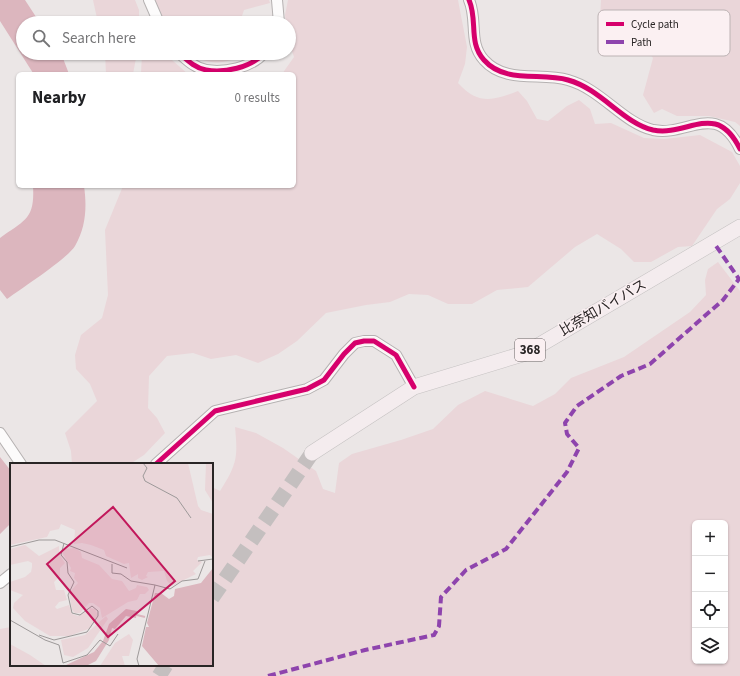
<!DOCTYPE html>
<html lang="en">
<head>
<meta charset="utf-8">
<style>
  body { margin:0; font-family:"Source Sans 3","Noto Sans JP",sans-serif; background:#f6f6f6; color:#202124 }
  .controls { position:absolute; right:12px; bottom:12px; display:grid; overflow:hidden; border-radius:6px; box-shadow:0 1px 3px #0004 }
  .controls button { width:36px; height:36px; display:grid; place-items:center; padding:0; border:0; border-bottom:1px solid #e0e0e0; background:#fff; color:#202124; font:20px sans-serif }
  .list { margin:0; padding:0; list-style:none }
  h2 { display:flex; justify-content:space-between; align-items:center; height:52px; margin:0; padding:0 16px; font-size:17px }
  h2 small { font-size:13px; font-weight:400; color:#757577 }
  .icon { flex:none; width:22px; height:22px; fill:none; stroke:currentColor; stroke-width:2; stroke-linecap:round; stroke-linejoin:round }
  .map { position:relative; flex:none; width:740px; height:676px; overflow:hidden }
  .search { position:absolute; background:#fff; box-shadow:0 1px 3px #0004; left:16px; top:16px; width:280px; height:44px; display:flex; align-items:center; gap:10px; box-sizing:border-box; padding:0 14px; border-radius:22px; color:#757577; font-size:15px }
  .panel { position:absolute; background:#fff; box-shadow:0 1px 3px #0004; left:16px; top:72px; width:280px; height:116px; border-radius:6px }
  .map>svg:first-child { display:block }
  .green { fill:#ead6d9; fill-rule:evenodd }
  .water { fill:#dcb6be }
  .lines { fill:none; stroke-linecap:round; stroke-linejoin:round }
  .highway-tunnel { stroke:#c4bfbf; stroke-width:15; stroke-dasharray:15 8; stroke-linecap:butt }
  .minor-casing { stroke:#b5b1b1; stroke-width:12 }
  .highway-casing { stroke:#c5c2c2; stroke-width:16 }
  .minor { stroke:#fcfbfb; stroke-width:10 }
  .highway { stroke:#f4ecee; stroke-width:15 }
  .quiet { stroke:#8e44ad; stroke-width:4; stroke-dasharray:8 4; stroke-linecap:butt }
  .cycleway-casing { stroke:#fbf0f2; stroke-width:8 }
  .cycleway { stroke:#d6006c; stroke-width:5 }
  .labels { text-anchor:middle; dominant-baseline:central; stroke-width:3; stroke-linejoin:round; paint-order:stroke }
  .shield { fill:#fbf0f2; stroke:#686262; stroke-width:1 }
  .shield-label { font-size:13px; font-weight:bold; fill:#292525 }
  .street-label { font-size:14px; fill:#292525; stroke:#fbf0f2 }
  .inset-river { fill:none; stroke:#dcb6be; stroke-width:2 }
  .inset-road { fill:none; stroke:#9d9999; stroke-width:1 }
  .view { fill:#c2185b; fill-opacity:0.15; stroke:#c2185b; stroke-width:2 }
  .inset-edge { fill:none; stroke:#292525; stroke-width:2 }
  .key { fill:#fbf0f2; stroke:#bcb3b4; stroke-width:1 }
  .key-label { font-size:11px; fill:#292525 }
</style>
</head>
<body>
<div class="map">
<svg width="740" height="676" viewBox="0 0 740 676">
  <rect width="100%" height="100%" fill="#ebe6e6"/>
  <path class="green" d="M93 0H135L139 10V23H98Z
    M154 0H269L270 3 244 10 241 19 245 23H166Z
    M288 0H458L467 47 465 64 458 83C478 105 493 101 518 91L527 101 537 119 548 121 567 106 579 100 590 109 595 124 611 123 644 138 664 139 700 135 732 152 740 166V183L730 199 717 209 692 246 678 247 651 262H634L621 249 597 234 575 247 528 287 497 290 472 304H448L428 295 409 294 390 302 366 305 326 313 297 341 278 354 258 363 236 355 211 359 193 353 167 356 149 376 148 408 157 418 165 433 144 455 130 464H72L71 451 65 433 97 401 90 384 76 369 75 355 81 335 102 318 108 295 105 230 123 186H294V74H282L294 57 289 42V23H286L285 15Z
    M601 0H740V126L735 122 709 116H677L662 109 654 113 643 95 653 58 644 46 600 19Z
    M105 53H137L133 74H106Z
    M142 53H164L188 74H141Z
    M189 53H245C227 65 208 66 189 53Z
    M718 262 740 291V676H0V629L11 627V665H212V487L220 491C237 465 238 457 235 427L256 433 283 448 316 471 323 489 335 493 339 463 352 454 401 440 433 429 458 405 485 391 533 406 555 394 571 378 624 357 690 312 706 295 705 280 708 269ZM695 523H725V661H695Z"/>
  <path class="water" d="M0 0H25L40 23H23V53H61L69 74H32L33 73 0 21Z
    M33 186H84C87 207 86 227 75 246 67 259 22 288 7 299L0 290V238C25 220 35 219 33 186Z
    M0 457 11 471V523L0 534Z"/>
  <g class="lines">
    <path class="highway-tunnel" d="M212 598 312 453
      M159 676 166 665"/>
    <defs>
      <path id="minor" d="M149 0 159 23
        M277 0 279 23
        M469 0C478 20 468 43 484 60 505 84 541 72 568 80 601 89 623 123 653 130 688 137 716 100 740 149
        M179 53C187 60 195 68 206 70 224 73 251 68 264 53
        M0 433 21 464
        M156 464 215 411 307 389 324 380 344 354 355 343 364 341H374L396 355 414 387
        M0 583 11 574"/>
      <path id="highway" d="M312 453 414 387 526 353 740 227"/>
    </defs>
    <use href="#minor" class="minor-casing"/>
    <use href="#highway" class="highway-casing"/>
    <use href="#minor" class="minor"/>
    <use href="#highway" class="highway"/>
    <path class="quiet" d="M268 676 365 650 434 635 439 626 441 597 466 570 506 549 567 472 579 448 567 434 565 423 577 406 621 376 650 364 723 300 739 279 714 243"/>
    <defs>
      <path id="cycleway" d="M469 0C478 20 468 43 484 60 505 84 541 72 568 80 601 89 623 123 653 130 688 137 716 100 740 149
        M179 53C187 60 195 68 206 70 224 73 251 68 264 53
        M156 464 215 411 307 389 324 380 344 354 355 343 364 341H374L396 355 414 387"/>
    </defs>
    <use href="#cycleway" class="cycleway-casing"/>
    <use href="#cycleway" class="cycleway"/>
  </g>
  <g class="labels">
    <rect class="shield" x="515" y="339" width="30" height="22" rx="3"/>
    <g class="shield-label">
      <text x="530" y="350">368</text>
    </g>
    <g class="street-label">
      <text transform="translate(603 308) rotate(-30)">比奈知バイパス</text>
    </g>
  </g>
  <g transform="translate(10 463)">
    <rect width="203" height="203" fill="#ebe6e6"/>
    <path d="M0 0H178L188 43 191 47 203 51V95L200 92 188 94 187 97 192 99 183 108 186 111 162 123 157 118 154 108 138 109 136 113 138 114 132 117 128 115V111L121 115 119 100 114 101 96 93 94 87 81 82 72 80 64 81 65 67 51 61 49 66 40 68 37 74 0 82ZM196 0H203V40L195 27ZM15 82 29 93 49 83V91L55 100 50 105V113L44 119 46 127H54L57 137 49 139 45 144 47 146 59 142 62 151 68 153 76 147 79 149 80 145 85 146 88 152 81 165 59 173H40L15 158 3 145 4 140 13 132 0 127V119L15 114 21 109 22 104V100L18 98 0 102V86ZM65 85 71 89 72 95 89 102 102 116 112 118 119 128 126 125 127 122 137 124 139 127 135 131H130L127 137 118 139 92 155 90 145 83 140H79L70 150H65L62 147 59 130 68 120 64 115 65 110 60 108 61 105 52 89 53 86ZM96 153 98 156 78 185 63 194 54 192 51 177 75 172ZM119 171 123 177 119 193H112L115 203H90L105 180ZM0 181 20 192 36 203H0Z" fill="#ead6d9"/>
    <path d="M203 105V203H149L132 183 136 164H139L137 160 145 130H151L159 136 164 133 165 126 191 120ZM116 146 127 148 126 155 116 153 105 166 102 165 99 177 86 198 76 203H54L84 189 93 178 99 161Z" fill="#dcb6be"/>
    <path class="inset-river" d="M123 151 135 154"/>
    <path class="inset-road" d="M133 0 137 5 133 13 135 18 167 35 181 55M0 84 29 77H45L117 105M188 98 203 96M102 101V110L111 111 121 118 145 122 127 196 129 203M145 122 160 126 172 118 188 116 195 98M0 157 35 177 49 182 53 200 77 192 90 177 100 183 108 171M29 172 44 177 77 169 88 153V148L82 143 70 152 62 150 58 132 64 119 58 110 57 99 51 92 54 80"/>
    <path class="view" d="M103 44 165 118 98 174 37 101Z"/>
    <rect width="203" height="203" class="inset-edge"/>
  </g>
  <rect x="598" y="10" width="132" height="46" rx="6" class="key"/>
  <rect x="606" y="22" width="18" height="4" fill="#d6006c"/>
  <rect x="606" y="40" width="18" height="4" fill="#8e44ad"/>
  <g class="key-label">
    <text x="631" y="28">Cycle path</text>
    <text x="631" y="46">Path</text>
  </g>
</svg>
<div class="controls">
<button>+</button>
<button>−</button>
<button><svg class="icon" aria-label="locate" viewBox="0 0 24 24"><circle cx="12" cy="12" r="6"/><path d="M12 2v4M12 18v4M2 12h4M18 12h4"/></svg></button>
<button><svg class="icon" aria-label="layers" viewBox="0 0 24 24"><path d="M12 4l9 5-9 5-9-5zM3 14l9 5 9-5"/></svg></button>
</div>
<div class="search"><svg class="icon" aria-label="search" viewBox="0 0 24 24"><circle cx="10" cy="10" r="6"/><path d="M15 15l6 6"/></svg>Search here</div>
<section class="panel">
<h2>Nearby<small>0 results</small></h2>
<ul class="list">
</ul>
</section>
</div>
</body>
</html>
